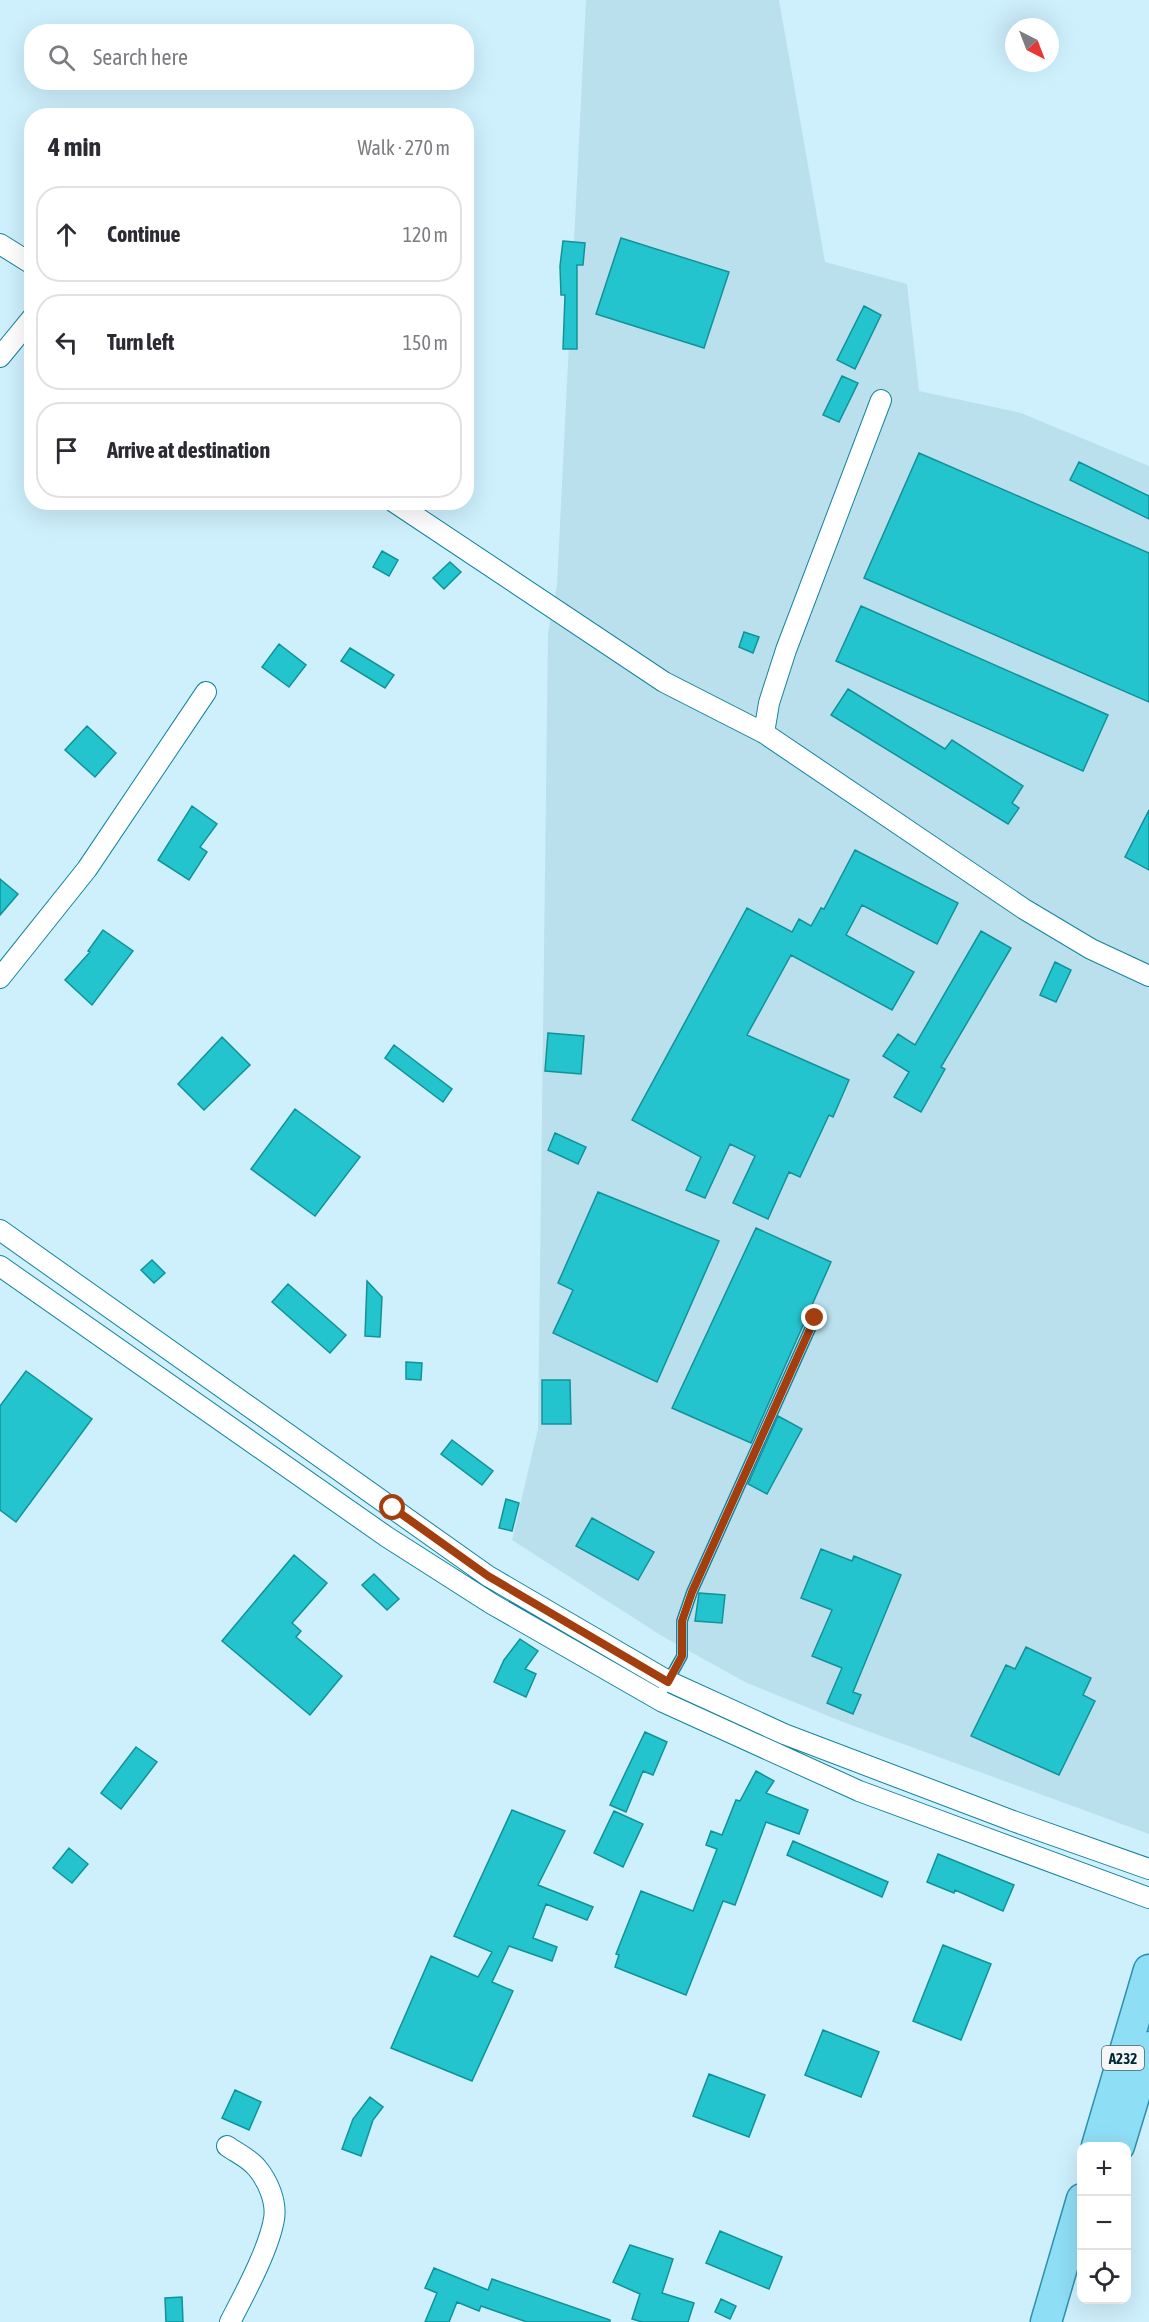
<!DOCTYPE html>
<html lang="en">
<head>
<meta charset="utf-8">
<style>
  body { margin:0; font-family:"Asap Condensed",sans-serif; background:#f7f7f7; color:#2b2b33 }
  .controls { position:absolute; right:18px; bottom:18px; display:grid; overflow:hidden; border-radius:12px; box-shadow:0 6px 24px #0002 }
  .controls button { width:54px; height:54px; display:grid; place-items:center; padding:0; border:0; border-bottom:2px solid #e1e1e2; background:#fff; color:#2b2b33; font:30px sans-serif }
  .compass { position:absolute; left:1005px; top:18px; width:54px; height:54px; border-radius:50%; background:#fff; box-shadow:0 6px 24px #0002; rotate:138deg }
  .stop { position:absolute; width:18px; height:18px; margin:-14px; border:4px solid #a33e0e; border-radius:50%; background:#fff }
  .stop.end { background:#a33e0e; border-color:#fff; box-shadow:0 2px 6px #0008 }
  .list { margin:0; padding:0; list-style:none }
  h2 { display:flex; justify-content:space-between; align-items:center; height:78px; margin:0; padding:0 24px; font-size:26px }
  h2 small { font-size:20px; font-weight:400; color:#7c7c81 }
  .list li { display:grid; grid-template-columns:39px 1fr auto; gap:18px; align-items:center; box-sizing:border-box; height:96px; margin:0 12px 12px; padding:0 12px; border:2px solid #e1e1e2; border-radius:24px }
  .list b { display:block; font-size:22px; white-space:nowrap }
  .list em { font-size:20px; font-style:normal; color:#7c7c81 }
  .icon { flex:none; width:33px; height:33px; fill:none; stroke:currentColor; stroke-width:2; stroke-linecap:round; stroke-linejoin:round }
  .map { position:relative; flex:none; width:1149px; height:2322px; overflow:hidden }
  .search { position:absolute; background:#fff; box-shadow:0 6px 24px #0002; left:24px; top:24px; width:450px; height:66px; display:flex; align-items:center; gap:15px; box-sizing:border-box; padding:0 21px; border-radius:24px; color:#7c7c81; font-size:22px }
  .panel { position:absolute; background:#fff; box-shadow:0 6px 24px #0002; left:24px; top:108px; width:450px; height:402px; border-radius:24px }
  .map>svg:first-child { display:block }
  .built { fill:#bae0ee }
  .building { fill:#24c4ce; stroke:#119299; stroke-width:1.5 }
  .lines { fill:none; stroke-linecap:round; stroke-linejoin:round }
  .lane-casing { stroke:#14839f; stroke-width:12 }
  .street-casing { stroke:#14839f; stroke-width:22 }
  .primary-casing { stroke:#2c90ae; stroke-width:33 }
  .lane { stroke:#fff; stroke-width:9 }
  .street { stroke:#fff; stroke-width:20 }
  .primary { stroke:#8edef5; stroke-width:30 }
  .route { stroke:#a33e0e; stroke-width:8 }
  .labels { text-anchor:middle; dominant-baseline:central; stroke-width:4.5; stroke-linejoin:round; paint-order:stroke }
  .shield { fill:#f6f6f6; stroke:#4a666f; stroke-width:1.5 }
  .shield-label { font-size:15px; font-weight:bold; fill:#002935 }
</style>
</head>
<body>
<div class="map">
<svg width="1149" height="2322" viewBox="0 0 1149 2322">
  <rect width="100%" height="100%" fill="#cdf0fc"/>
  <path class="built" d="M586 0H779L825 262 907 284 919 391 1021 413 1149 466V1834L843 1722 745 1682 662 1636 512 1540 538 1429 548 633 557 585Z"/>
  <path class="building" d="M621 238 729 272 704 348 596 314Z
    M563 241 585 243 583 265H577V349H563L565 295H561L560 266Z
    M864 306 881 315 855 369 837 360Z
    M842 376 858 383 839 422 823 415Z
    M919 453 1149 553V702L864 578Z
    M1079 462 1149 496V519L1070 480Z
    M382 551 398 560 389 576 373 567Z
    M450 562 461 572 444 589 433 578Z
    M861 606 1108 715 1083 771 836 661Z
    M744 632 759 637 753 653 739 647Z
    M279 644 306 665 289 687 262 667Z
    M350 648 394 675 385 688 341 661Z
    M848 689 945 749 952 740 1023 786 1012 803 1019 808 1008 824 831 715Z
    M87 726 116 753 95 777 65 750Z
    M192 806 217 824 200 847 207 852 189 880 158 860Z
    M1149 810V870L1125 857Z
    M855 850 958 903 937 944 862 905 846 935 914 972 892 1010 791 955 747 1035 849 1080 833 1117 829 1115 800 1177 789 1172 768 1219 733 1203 755 1156 730 1144 705 1198 686 1190 701 1157 632 1120 747 908 792 932 799 919 811 926 821 908 824 909Z
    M0 879 18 894 0 915Z
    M103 930 133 951 92 1005 65 980 90 952 88 951Z
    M981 931 1011 948 941 1067 945 1069 921 1112 894 1097 909 1072 883 1056 898 1034 915 1045Z
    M1055 962 1071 970 1056 1002 1040 995Z
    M548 1033 584 1036 581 1074 545 1071Z
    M222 1037 250 1065 204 1110 178 1084Z
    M394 1045 452 1089 443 1102 385 1058Z
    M295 1109 360 1157 315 1216 251 1169Z
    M555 1133 586 1147 578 1164 548 1150Z
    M598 1192 719 1241 657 1382 553 1333 573 1290 558 1283Z
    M756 1228 831 1262 751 1443 672 1408Z
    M152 1260 165 1273 154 1283 141 1270Z
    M367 1281 382 1297 380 1337 365 1336Z
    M288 1284 346 1335 330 1353 272 1302Z
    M406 1362 422 1363 421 1380 406 1379Z
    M26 1371 92 1419 16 1522 0 1510V1406Z
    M542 1380H570L571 1424H542Z
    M778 1416 802 1429 767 1494 748 1484Z
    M452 1440 493 1471 482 1485 441 1454Z
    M506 1499 519 1503 512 1531 499 1528Z
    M592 1518 654 1552 638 1580 576 1546Z
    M821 1549 852 1561 854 1556 901 1575 853 1692 861 1695 853 1714 827 1703 842 1668 812 1656 832 1610 801 1598Z
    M294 1555 327 1583 292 1623 301 1631 296 1637 342 1676 310 1715 222 1641Z
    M374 1574 399 1599 387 1610 362 1585Z
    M699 1593 725 1595 722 1623 695 1621Z
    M520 1639 538 1651 525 1669 536 1674 526 1697 494 1682 504 1660Z
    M1026 1647 1091 1678 1083 1695 1095 1701 1059 1775 971 1736 1006 1665 1015 1669Z
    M645 1732 667 1742 653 1775 643 1771 626 1812 610 1805Z
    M136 1747 157 1762 121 1809 101 1793Z
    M756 1771 774 1781 766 1793 808 1810 799 1834 766 1822 735 1905 723 1901 686 1995 615 1967 619 1955 616 1954 641 1891 693 1911 717 1849 706 1845 711 1831 722 1835 736 1800 740 1801Z
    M512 1810 565 1831 538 1885 593 1907 587 1920 546 1904 533 1938 557 1947 552 1961 509 1946 492 1982 513 1991 472 2081 391 2048 431 1956 478 1977 492 1952 454 1936Z
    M614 1811 643 1824 623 1867 594 1853Z
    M793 1841 888 1882 882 1897 787 1855Z
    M69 1848 88 1864 72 1883 53 1868Z
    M938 1854 1014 1885 1003 1911 955 1890 954 1893 927 1882Z
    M943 1945 991 1964 961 2040 913 2021Z
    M823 2030 879 2052 861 2097 805 2075Z
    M709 2074 765 2095 749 2137 693 2116Z
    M235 2090 261 2102 249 2130 222 2118Z
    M370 2097 383 2107 373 2120 361 2156 342 2149 353 2119Z
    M720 2231 782 2257 769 2289 706 2263Z
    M630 2245 673 2259 662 2293 694 2303 688 2322H642L632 2319 640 2294 613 2282Z
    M434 2268 488 2290 492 2279 610 2320V2322H527L481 2306 479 2311 457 2302 449 2322H425L437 2293 425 2288Z
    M182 2297 183 2322H166L165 2298Z
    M721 2299 736 2306 730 2319 715 2312Z"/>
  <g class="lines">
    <defs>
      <path id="lane" d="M658 1699 682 1656V1621L692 1592 815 1318"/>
      <path id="street" d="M0 244 32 264
        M0 357 32 318
        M394 502 664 682 764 733 1024 909 1091 949 1149 976
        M764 733 769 703 786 650 881 400
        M0 978 87 869 206 692
        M0 1230 488 1576 668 1681 784 1734 1013 1821 1149 1869
        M0 1266 387 1537 492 1604 663 1702 859 1791 1149 1898
        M227 2146C237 2153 250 2159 257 2168 268 2181 277 2202 274 2219 269 2249 244 2295 230 2322"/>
      <path id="primary" d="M1097 2146 1149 1970
        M1119 2146 1149 2047
        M1046 2322 1082 2199"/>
    </defs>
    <use href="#lane" class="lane-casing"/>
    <use href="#street" class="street-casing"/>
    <use href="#primary" class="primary-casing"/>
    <use href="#lane" class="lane"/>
    <use href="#street" class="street"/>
    <use href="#primary" class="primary"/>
  </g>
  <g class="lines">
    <path class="route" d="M393 1508 488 1576 668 1682 682 1656V1621L692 1592 815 1318"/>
  </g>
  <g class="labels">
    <rect class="shield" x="1102" y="2046" width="42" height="24" rx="4.5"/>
    <g class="shield-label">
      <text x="1123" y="2058">A232</text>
    </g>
  </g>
</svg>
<div class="controls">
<button>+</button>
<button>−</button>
<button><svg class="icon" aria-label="locate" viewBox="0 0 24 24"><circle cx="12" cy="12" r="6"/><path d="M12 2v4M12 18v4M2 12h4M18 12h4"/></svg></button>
</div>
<svg class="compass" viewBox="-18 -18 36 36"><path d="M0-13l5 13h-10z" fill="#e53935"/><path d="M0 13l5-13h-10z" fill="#7c7c81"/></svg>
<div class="stop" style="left:393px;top:1508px"></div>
<div class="stop end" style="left:815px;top:1318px"></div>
<div class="search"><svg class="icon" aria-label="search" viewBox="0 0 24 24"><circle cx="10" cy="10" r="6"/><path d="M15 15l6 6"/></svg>Search here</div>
<section class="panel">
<h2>4 min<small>Walk · 270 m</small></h2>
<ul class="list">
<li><svg class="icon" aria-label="ahead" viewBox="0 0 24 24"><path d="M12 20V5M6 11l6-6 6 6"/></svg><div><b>Continue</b></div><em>120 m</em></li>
<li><svg class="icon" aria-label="left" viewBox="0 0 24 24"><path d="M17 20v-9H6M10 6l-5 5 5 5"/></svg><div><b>Turn left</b></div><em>150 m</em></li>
<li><svg class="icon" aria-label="arrive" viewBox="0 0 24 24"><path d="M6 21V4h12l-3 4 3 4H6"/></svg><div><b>Arrive at destination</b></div></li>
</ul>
</section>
</div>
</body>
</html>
